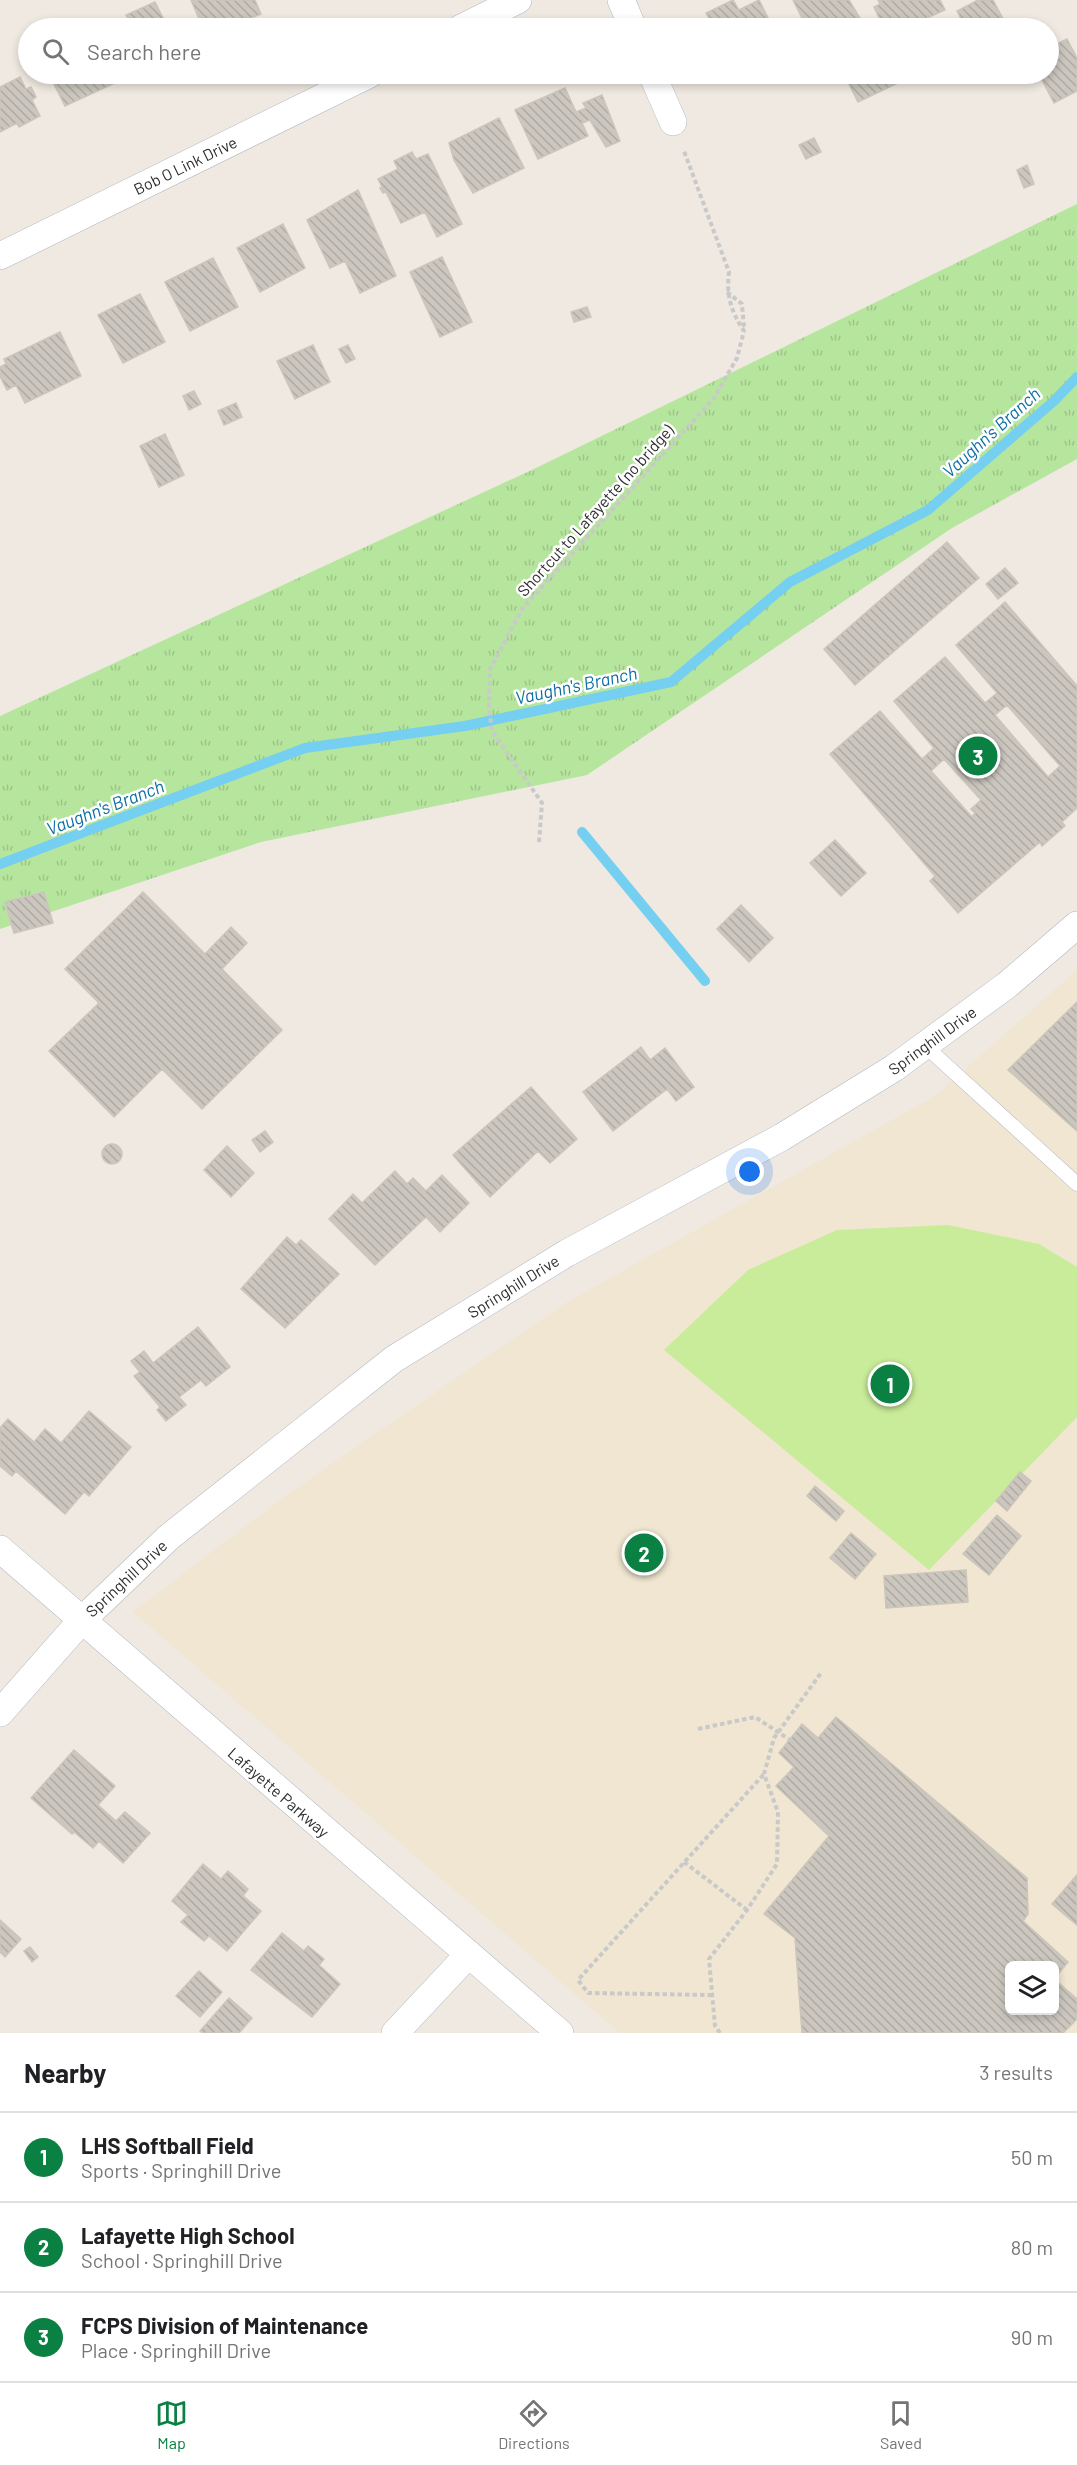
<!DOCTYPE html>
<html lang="en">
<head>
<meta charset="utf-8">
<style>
  body { margin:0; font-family:Barlow,sans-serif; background:#f2f2f2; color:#202124 }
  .controls { position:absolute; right:18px; bottom:18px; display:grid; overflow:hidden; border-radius:9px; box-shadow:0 3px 9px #0003 }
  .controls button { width:54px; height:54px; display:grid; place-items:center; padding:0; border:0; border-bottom:2px solid #e0e0e0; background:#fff; color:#202124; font:30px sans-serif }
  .you { position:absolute; left:750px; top:1172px; width:21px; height:21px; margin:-15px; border:4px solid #fff; border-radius:50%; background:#1a73e8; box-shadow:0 0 0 9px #1a73e833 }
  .badge { display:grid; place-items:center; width:39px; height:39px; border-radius:50%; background:#0b8043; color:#fff; font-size:20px; font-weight:700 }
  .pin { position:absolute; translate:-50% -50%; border:3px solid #fff; box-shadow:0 2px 6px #0006 }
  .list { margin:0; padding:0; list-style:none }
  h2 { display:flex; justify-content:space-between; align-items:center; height:78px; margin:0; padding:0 24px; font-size:26px }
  h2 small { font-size:20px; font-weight:400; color:#757577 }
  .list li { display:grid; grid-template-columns:39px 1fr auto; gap:18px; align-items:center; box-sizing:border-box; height:90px; padding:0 24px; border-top:2px solid #e0e0e0 }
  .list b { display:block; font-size:22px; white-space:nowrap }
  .list p { margin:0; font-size:20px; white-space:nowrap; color:#757577 }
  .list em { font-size:20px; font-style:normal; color:#757577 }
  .icon { flex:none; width:33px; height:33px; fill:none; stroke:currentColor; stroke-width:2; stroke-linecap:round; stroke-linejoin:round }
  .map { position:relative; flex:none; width:1077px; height:2033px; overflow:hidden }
  .search { position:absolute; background:#fff; box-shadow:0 3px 9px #0003; left:18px; right:18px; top:18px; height:66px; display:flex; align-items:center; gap:15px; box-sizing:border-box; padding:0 21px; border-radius:33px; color:#757577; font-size:22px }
  .sheet { height:348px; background:#fff }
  nav { display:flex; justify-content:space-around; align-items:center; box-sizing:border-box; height:84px; border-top:2px solid #e0e0e0; background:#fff; font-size:16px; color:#757577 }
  nav a { display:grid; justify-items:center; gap:3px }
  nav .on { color:#0b8043 }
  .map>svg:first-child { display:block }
  .education { fill:#f0e6d1; fill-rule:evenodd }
  .grass { fill:url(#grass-tufts) }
  .pitch { fill:#c9ec9a }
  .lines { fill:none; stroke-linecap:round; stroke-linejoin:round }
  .stream { stroke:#75cff0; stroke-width:10 }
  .building { fill:url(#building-back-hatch); stroke:#cbc5ba; stroke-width:1.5; fill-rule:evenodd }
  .lane-casing { stroke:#b4b7c1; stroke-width:15 }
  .street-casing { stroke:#b4b7c1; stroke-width:28 }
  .path { stroke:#c9c9c9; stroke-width:4; stroke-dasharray:4.5 3; stroke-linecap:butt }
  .lane { stroke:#fff; stroke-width:14 }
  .street { stroke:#fff; stroke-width:27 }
  .labels { text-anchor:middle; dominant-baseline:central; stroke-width:5; stroke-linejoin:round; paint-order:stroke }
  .street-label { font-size:16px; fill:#2e2e2e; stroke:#fff }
  .water-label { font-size:18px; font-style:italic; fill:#0d6fa3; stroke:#fff }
</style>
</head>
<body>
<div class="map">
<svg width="1077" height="2033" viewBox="0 0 1077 2033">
  <defs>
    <pattern id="grass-tufts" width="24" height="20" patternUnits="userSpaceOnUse" patternTransform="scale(1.5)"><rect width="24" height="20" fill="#b6e59e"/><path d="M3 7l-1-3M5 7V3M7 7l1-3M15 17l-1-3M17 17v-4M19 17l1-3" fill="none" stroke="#9dc588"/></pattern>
    <pattern id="building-back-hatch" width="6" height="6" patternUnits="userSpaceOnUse" patternTransform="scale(1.5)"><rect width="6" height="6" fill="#cbc7bf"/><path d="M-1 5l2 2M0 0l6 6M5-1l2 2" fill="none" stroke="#afaba4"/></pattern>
  </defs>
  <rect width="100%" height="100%" fill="#efe9e1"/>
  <path class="education" d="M1077 970V2033H620L133 1612 288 1494 564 1304 935 1096ZM1010 1966H1054V2010H1010Z"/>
  <path class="grass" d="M1077 204V459L952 528 587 775 261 842 0 929V716L536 468Z"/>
  <path class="pitch" d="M948 1225 1039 1244 1077 1267V1417L929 1570 664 1350 748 1270 837 1230Z"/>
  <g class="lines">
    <path class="stream" d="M582 832 705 981
      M0 864 305 748 465 726 671 682 790 582 928 510 1054 401 1077 377"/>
  </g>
  <path class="building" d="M191 0H255L261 14 226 28H203Z
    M733 0 739 10 759 0 773 28H701L712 23 706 13Z
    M793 0H849L866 28H807Z
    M878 0H940L945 10 905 28H884L874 7 880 4Z
    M978 0H993L1008 28H966L957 11Z
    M155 2 168 28H124L131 25 126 15Z
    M1067 39 1077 58V91L1054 103 1039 74H1048V48Z
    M49 74H111L115 83 65 106Z
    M844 74H891L896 84 858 102Z
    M20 77 26 89 31 87 36 97 32 100 40 116 19 127 17 123 0 132V87Z
    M565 88 576 112 586 108 583 103 602 95 620 141 606 147 590 120 582 123 588 136 538 159 515 110Z
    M499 118 524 168 473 193 454 160 449 143Z
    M814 138 821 152 806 159 799 145Z
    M412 152 416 159 428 154 462 224 437 237 425 212 401 223 386 192 383 193 380 188 382 187 378 179 398 169 394 161Z
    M1027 165 1034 184 1024 188 1017 170Z
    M358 190 396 276 360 293 345 261 330 268 307 220Z
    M283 224 305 268 260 292 237 248Z
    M442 257 472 322 440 337 410 272Z
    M213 258 238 307 190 331 165 282Z
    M140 294 165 342 123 363 98 315Z
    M587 307 591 317 574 322 571 312Z
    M60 332 81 376 25 403 16 385 7 390 0 376V367L6 364 4 359Z
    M313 345 330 382 295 399 277 361Z
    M348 345 355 359 346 363 339 349Z
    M194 391 201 404 189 410 183 396Z
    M236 403 242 417 224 425 218 411Z
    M165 434 184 475 159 487 140 446Z
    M947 542 979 578 855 685 824 649Z
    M1005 568 1018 583 998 599 986 584Z
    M1005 602 1077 686V808L1062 822 1065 826 1042 846 1040 842 958 913 930 881 935 876 830 754 880 711 922 759 934 748 894 701 945 657 985 703 997 693 956 645ZM1007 705 1060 766 1048 777 995 715ZM944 759 981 800 971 809 975 813 972 817 931 771Z
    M835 840 866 873 841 896 810 863Z
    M44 892 53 923 14 933 5 902Z
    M143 892 205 954 231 927 247 943 222 969 282 1030 202 1109 162 1069 114 1117 49 1051 99 1003 65 969Z
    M741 905 773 938 749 962 717 929Z
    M1077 1002V1131L1008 1070Z
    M641 1047 650 1060 665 1048 694 1087 676 1101 667 1089 613 1131 583 1092Z
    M531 1087 577 1139 550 1163 538 1151 490 1197 453 1155Z
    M265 1131 273 1142 260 1152 252 1140Z
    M102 1154a10 10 0 1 1 20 0a10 10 0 1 1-20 0Z
    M227 1146 254 1173 231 1197 204 1170Z
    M395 1171 407 1184 413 1178 426 1191 442 1175 469 1203 440 1232 426 1217 375 1265 329 1219 353 1194 362 1203Z
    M287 1237 296 1245 301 1240 339 1274 285 1328 241 1289Z
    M198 1327 230 1367 206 1386 201 1380 179 1397 186 1405 166 1421 157 1410 160 1407 134 1376 140 1372 131 1361 144 1351 153 1363Z
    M89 1411 131 1447 89 1496 84 1492 65 1514 16 1471 12 1476 0 1466V1428L8 1419 34 1442 45 1429 61 1443Z
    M1020 1472 1031 1481 1007 1511 996 1501Z
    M815 1486 844 1511 836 1521 807 1496Z
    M997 1515 1021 1536 989 1575 963 1554Z
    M851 1533 876 1554 855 1579 830 1558Z
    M966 1570 968 1602 886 1608 884 1576Z
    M836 1717 1027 1878 1028 1914 1023 1921 1068 1962 1054 1979V1966H1010V2010H1054V1979L1077 1999V2019L1063 2033H802L795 1938 764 1914 829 1836 776 1786 794 1767 779 1753 802 1724 818 1738Z
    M74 1750 115 1786 98 1805 116 1821 125 1812 150 1833 123 1863 99 1841 93 1848 74 1832 72 1834 31 1798Z
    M203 1864 221 1879 228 1871 248 1889 243 1896 261 1911 227 1951 209 1936 204 1941 181 1922 188 1915 172 1901Z
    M1077 1875V1925L1052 1904Z
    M0 1920 21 1939 5 1957 0 1952Z
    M282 1933 304 1951 308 1946 324 1959 319 1965 340 1984 312 2017 251 1970Z
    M30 1947 38 1957 32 1962 24 1951Z
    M199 1971 222 1992 200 2017 176 1996Z
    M229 1998 252 2018 239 2033H203L200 2031Z"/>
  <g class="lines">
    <defs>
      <path id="lane" d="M924 1045 1077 1184"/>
      <path id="street" d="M621 0 633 28
        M461 28 518 0
        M652 74 673 122
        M0 256 370 74
        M0 1549 560 2033
        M0 1713 81 1621 169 1537 394 1359 567 1253 782 1137 894 1068 1007 985 1077 925
        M395 2033 469 1954"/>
    </defs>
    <use href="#lane" class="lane-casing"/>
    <use href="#street" class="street-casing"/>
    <path class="path" d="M727 292 742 304 744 328
      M539 842 542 803 492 731 489 708 490 669 522 609 714 398 737 358 744 331C731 311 726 296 729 272L684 151
      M698 1729 755 1717 790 1740
      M684 1862 747 1910
      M712 1995 588 1993 578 1980 764 1774
      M720 2033 715 2026 709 1959 747 1910 777 1864 778 1812 764 1774 774 1738 821 1673"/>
    <use href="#lane" class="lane"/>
    <use href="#street" class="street"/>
  </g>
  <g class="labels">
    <g class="street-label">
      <text transform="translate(185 165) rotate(-26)">Bob O Link Drive</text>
      <text transform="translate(595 510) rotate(-48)">Shortcut to Lafayette (no bridge)</text>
      <text transform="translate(932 1040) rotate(-36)">Springhill Drive</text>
      <text transform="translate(513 1286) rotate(-32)">Springhill Drive</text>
      <text transform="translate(126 1578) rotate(-43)">Springhill Drive</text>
      <text transform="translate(279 1792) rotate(41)">Lafayette Parkway</text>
    </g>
    <g class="water-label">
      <text transform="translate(991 432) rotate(-42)">Vaughn's Branch</text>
      <text transform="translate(576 685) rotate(-12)">Vaughn's Branch</text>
      <text transform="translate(105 807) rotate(-21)">Vaughn's Branch</text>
    </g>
  </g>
</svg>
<div class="controls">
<button><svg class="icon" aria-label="layers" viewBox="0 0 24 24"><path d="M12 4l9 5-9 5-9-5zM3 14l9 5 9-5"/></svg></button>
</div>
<div class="you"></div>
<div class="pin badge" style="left:890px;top:1384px">1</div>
<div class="pin badge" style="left:644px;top:1553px">2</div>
<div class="pin badge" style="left:978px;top:756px">3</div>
<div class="search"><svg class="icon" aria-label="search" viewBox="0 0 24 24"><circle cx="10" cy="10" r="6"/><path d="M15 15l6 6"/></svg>Search here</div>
</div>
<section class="sheet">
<h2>Nearby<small>3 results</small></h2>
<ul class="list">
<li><span class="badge">1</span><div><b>LHS Softball Field</b><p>Sports · Springhill Drive</p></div><em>50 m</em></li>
<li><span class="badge">2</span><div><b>Lafayette High School</b><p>School · Springhill Drive</p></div><em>80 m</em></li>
<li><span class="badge">3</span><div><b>FCPS Division of Maintenance</b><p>Place · Springhill Drive</p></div><em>90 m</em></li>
</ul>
</section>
<nav>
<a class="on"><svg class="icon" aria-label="map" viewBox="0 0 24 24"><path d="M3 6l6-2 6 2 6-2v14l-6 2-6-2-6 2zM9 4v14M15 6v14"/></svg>Map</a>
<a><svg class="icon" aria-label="directions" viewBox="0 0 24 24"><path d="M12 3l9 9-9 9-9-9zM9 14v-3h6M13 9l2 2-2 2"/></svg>Directions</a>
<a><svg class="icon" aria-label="saved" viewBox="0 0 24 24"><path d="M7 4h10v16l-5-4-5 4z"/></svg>Saved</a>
</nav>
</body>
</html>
